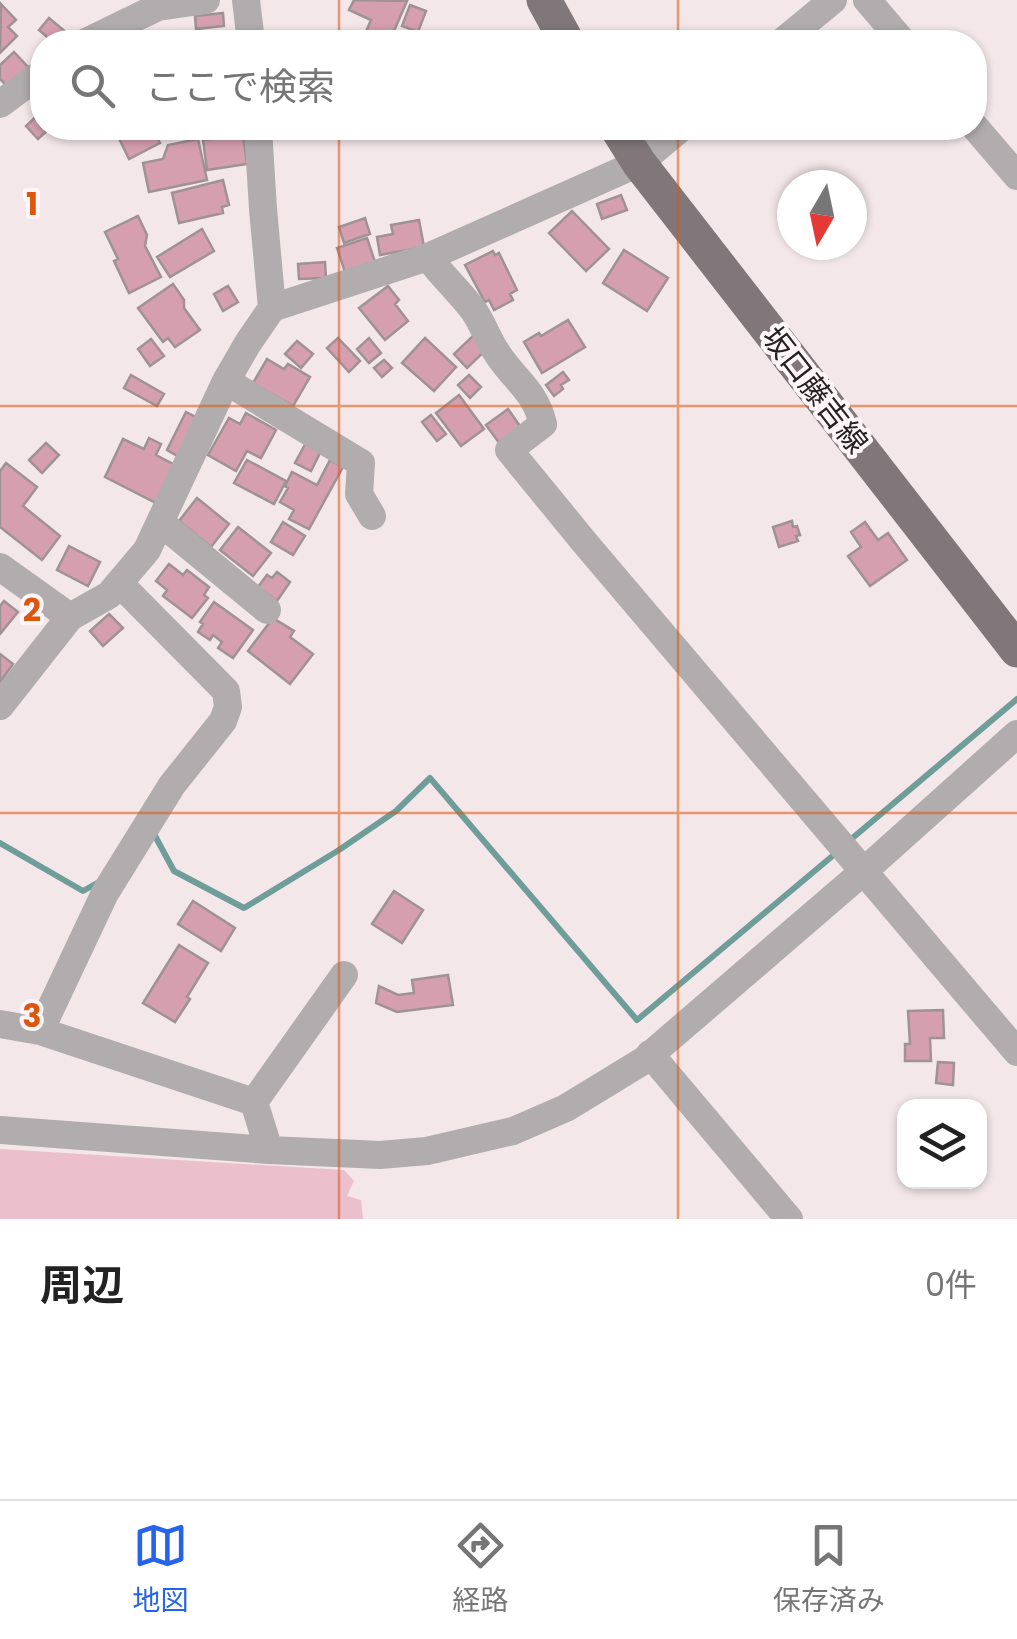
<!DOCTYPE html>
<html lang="ja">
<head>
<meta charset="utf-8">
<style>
  body { margin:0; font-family:Poppins,"Noto Sans JP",sans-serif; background:#f2f2f2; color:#222 }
  .controls { position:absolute; right:30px; bottom:30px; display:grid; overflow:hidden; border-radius:20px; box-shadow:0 2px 8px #0004 }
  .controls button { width:90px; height:90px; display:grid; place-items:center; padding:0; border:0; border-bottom:2px solid #e0e0e0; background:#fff; color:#222; font:50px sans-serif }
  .compass { position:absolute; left:777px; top:170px; width:90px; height:90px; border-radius:50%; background:#fff; box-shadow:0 2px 8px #0004; rotate:189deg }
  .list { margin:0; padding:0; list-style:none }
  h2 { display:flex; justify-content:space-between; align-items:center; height:130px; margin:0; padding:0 40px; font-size:42px }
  h2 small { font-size:32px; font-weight:400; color:#767676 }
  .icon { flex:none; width:55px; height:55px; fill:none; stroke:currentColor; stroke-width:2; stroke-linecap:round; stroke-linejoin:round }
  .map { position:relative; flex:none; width:1017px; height:1219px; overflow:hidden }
  .search { position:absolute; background:#fff; box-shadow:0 2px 8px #0004; left:30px; right:30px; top:30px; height:110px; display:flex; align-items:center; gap:25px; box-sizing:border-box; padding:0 35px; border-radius:40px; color:#767676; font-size:38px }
  .sheet { height:280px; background:#fff }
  nav { display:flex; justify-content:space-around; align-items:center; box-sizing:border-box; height:140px; border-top:2px solid #e0e0e0; background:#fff; font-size:28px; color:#767676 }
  nav a { display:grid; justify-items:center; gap:5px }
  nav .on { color:#2563eb }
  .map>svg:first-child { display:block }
  .green { fill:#ebc0cc }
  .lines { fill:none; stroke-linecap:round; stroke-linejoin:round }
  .stream { stroke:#6f9d99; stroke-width:6 }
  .building { fill:#d69faf; stroke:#9e9295; stroke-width:2.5 }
  .minor { stroke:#b1acad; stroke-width:28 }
  .major { stroke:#81777a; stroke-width:35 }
  .grid { fill:none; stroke:#de560d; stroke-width:2.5; stroke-opacity:0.55 }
  .labels { text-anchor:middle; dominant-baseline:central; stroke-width:8; stroke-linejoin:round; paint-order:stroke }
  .street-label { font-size:30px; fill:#252021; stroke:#fef6f8 }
  .grid-label { font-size:32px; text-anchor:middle; font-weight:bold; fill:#de560d; stroke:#fef6f8; stroke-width:8; stroke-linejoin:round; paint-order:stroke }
</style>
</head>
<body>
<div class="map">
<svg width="1017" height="1219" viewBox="0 0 1017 1219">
  <rect width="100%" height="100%" fill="#f4e7ea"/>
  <path class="green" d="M0 1149 344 1170 354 1181 347 1196 361 1200 363 1219H0Z"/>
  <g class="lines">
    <path class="stream" d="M154 834 174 871 244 908 339 850 396 811 430 778 637 1020 836 853
      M849 841 1017 699
      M0 843 83 891 99 882"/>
  </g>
  <path class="building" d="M354 0 407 1 394 31 403 34 399 42 362 41 371 20 349 10Z
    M1 4 16 20 8 27 17 36 0 53Z
    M410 5 426 11 418 32 402 26Z
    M223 13 224 26 196 29 195 16Z
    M49 18 73 38 69 42H53L39 30Z
    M201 36 202 41 219 39 220 42H190L189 38Z
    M14 52 29 68 9 88 0 79V65Z
    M42 111V128H50L38 139 26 126Z
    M114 128H152L160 143 129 159Z
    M243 135 247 164 207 170 203 140Z
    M198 139 207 180 149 192 143 163 163 159 168 145Z
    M223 180 229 205 222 207 223 213 179 223 172 193Z
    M621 195 627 210 602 219 597 204Z
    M572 211 609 249 586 271 549 233Z
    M138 216 147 235 145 246 161 277 129 293 114 261 118 259 105 232Z
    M365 218 370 234 344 243 339 227Z
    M419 220 424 247 380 255 377 237 393 234 391 225Z
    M202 229 214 251 170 277 157 257Z
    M367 238 375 262 345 272 337 248Z
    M624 250 668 278 647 311 603 283Z
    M493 251 495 255 499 253 517 290 510 294 513 300 494 310 489 300 485 302 465 265Z
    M325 262 326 278 299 279 298 264Z
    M173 284 184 300V308L200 330 175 347 168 338 163 342 138 308Z
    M228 286 238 302 223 311 214 294Z
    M388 286 399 300 395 304 408 321 385 340 359 308Z
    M568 320 585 347 542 373 524 342 539 333 541 336Z
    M476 333 489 347 467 368 454 354Z
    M338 338 360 361 349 372 327 348Z
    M369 338 381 353 369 363 357 349Z
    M425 338 456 367 434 391 402 363Z
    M151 339 164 356 150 366 138 349Z
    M297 341 313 354 301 368 285 354Z
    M267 359 284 369 288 364 310 377 293 406 253 383Z
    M384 360 392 368 382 377 374 368Z
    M563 372 569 380 561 385 563 389 554 396 546 385Z
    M131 375 164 394 157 406 124 388Z
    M469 375 481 387 470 398 458 385Z
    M459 395 484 429 461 446 436 413Z
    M508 409 522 429 500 444 486 425Z
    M186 412 200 419 181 458 167 450Z
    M246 413 276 430 261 458 247 451 236 471 208 455 229 418 240 424Z
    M431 415 446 434 437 441 422 422Z
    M149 438 161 444 156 455 175 465 156 503 105 477 123 439 144 449Z
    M308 439 323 447 311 471 295 463Z
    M46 443 59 455 42 473 29 460Z
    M247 460 286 481 274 504 234 483Z
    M330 460 343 467 309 529 289 519 294 510 280 502 288 488 285 486 292 472 317 485Z
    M6 463 37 487 23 506 60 536 42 560 0 527V471Z
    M197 498 229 524 211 547 179 521Z
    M792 521 793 527 797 526 800 535 796 536 798 541 779 547 773 527Z
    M283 522 305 536 293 555 271 542Z
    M865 522 878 540 888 533 907 560 870 586 848 556 861 547 851 532Z
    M238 527 271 553 253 576 220 550Z
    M69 546 100 562 88 586 57 570Z
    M169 564 183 575 187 570 209 587 204 595 208 598 192 618 163 596 167 590 156 581Z
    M277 572 290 582 277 601 258 587 267 575 272 578Z
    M4 601 18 612 0 634V606Z
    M214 602 253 630 233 658 218 648 222 642 213 635 210 640 198 632 203 624 200 622Z
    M109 614 123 628 103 646 90 631Z
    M273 618 294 631 290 637 313 654 290 684 248 651Z
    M0 654 13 664 0 682Z
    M394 891 423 910 402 943 372 924Z
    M193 901 235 928 221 951 178 924Z
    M179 945 208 963 187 997 190 999 175 1022 143 1003Z
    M448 975 453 1005 397 1012 376 1003 379 986 398 995 414 993 412 980Z
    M943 1010 944 1038H930L931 1061H905V1044H910L908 1011Z
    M938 1062 954 1063 953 1085 936 1083Z"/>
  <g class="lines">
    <path class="minor" d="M246 0 251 42
      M867 0 903 42
      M86 42 158 7 206 0
      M782 42 833 0
      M0 104 42 73
      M974 126 1017 176
      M258 128 263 209 272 308
      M428 257C443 277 460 292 474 311 483 324 488 340 497 353 514 380 535 390 543 424L509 450 585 543 1017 1052
      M226 381 361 463 359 494 372 516
      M161 523 267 610
      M0 567 70 617
      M0 706 70 617 109 595 147 550 226 381 248 343 272 308 428 257 639 163 681 128
      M0 1024 40 1031 254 1102 269 1150
      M40 1031 105 893 172 785 223 721 228 707 226 691 120 584
      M650 1054 789 1219
      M254 1102 344 975
      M0 1130 269 1150 380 1155 427 1151 513 1131 566 1108 643 1061 864 871 1017 734"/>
    <path class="major" d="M544 0 567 42
      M617 128 639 163 1017 650"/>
  </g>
  <path class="grid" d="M339 0V42M678 0V42M339 128V1219M678 128V1219M0 406H1017M0 813H1017"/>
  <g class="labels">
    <g class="street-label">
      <text transform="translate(815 390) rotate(52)">坂口藤吉線</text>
    </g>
  </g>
  <g class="grid-label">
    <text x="32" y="215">1</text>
    <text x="32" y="621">2</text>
    <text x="32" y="1027">3</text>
  </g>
</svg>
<div class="controls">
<button><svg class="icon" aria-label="layers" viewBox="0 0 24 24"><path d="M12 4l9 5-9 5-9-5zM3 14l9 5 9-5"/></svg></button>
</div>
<svg class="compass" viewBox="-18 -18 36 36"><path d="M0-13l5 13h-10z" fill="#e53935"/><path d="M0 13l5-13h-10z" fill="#767676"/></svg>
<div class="search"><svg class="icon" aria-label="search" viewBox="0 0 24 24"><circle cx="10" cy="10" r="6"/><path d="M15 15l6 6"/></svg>ここで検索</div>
</div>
<section class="sheet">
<h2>周辺<small>0件</small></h2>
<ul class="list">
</ul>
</section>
<nav>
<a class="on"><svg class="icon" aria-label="map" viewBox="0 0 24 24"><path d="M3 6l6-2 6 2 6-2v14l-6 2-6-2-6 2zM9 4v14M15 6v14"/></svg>地図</a>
<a><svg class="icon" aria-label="directions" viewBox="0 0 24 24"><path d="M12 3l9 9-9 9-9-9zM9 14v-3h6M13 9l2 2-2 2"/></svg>経路</a>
<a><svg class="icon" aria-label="saved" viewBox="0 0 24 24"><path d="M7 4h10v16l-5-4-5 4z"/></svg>保存済み</a>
</nav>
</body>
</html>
